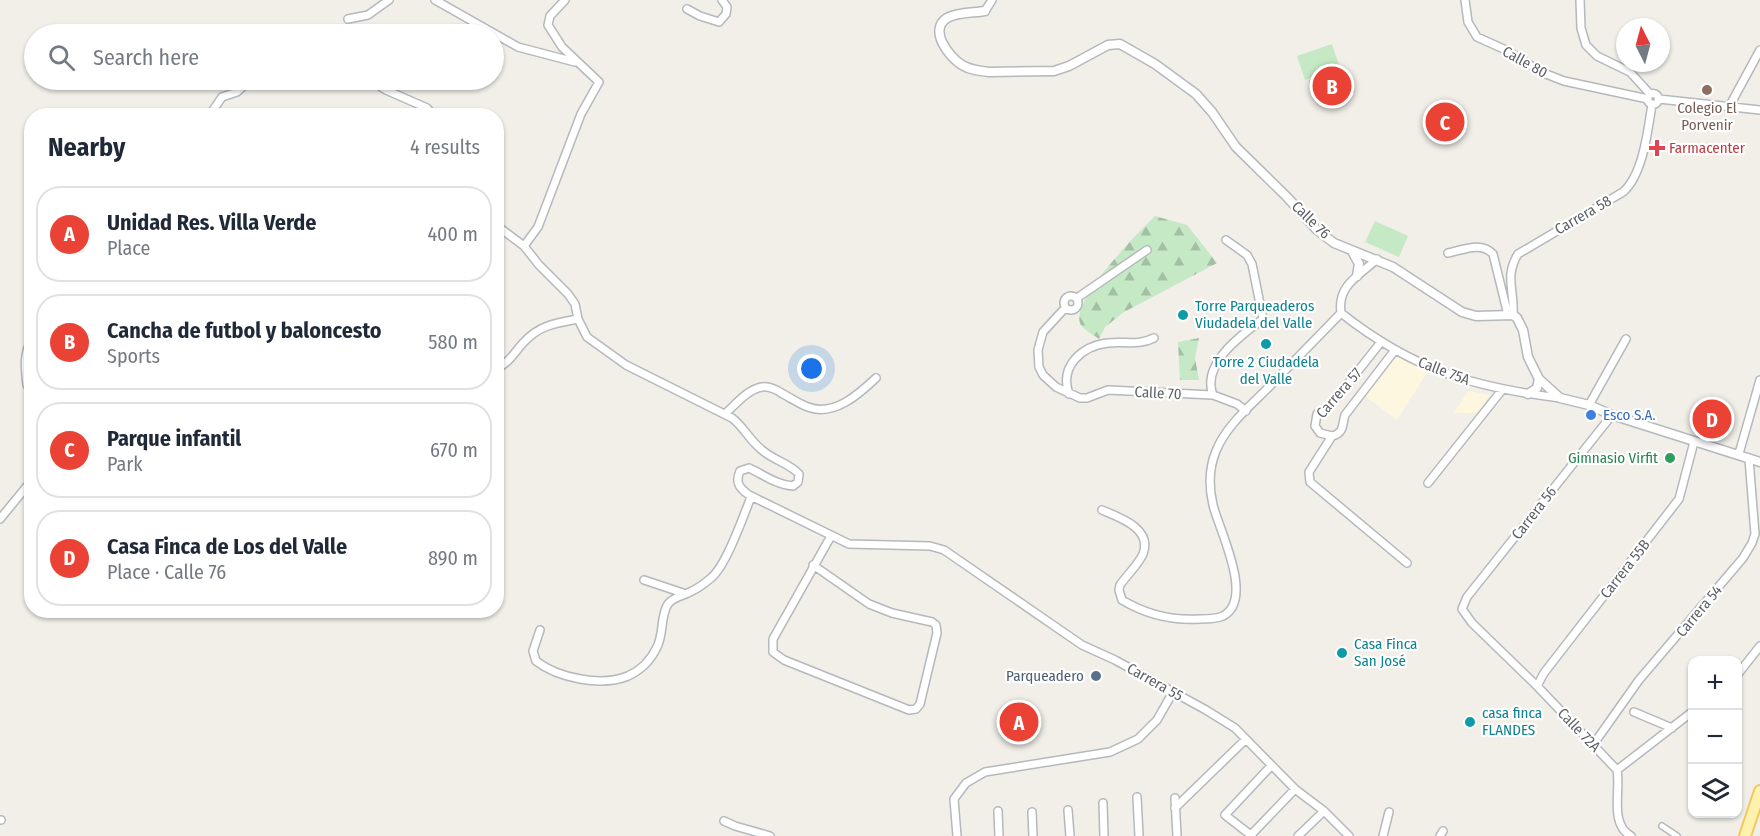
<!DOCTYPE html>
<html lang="en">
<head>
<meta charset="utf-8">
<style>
  body { margin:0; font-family:"Fira Sans Condensed",sans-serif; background:#f6f6f7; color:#1f2937 }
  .controls { position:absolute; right:18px; bottom:18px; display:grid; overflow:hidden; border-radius:12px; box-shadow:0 2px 4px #0004 }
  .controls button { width:54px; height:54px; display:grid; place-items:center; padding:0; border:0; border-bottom:2px solid #e0e1e3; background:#fff; color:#1f2937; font:30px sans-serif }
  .compass { position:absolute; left:1616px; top:18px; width:54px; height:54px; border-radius:50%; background:#fff; box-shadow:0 2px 4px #0004; rotate:354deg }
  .you { position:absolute; left:812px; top:369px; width:21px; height:21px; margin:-15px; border:4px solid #fff; border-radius:50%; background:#1a73e8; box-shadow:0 0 0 9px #1a73e833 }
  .badge { display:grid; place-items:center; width:39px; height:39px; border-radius:50%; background:#ea4335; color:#fff; font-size:20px; font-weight:700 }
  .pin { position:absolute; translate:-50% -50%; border:3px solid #fff; box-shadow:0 2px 6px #0006 }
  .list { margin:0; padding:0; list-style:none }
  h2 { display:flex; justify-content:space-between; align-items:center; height:78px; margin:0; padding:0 24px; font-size:26px }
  h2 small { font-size:20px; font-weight:400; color:#747a83 }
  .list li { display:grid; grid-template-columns:39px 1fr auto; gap:18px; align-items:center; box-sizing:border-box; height:96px; margin:0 12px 12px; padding:0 12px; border:2px solid #e0e1e3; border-radius:24px }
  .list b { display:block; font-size:22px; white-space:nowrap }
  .list p { margin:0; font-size:20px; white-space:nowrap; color:#747a83 }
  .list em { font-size:20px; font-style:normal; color:#747a83 }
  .icon { flex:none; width:33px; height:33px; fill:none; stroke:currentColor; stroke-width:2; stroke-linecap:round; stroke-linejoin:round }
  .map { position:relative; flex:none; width:1760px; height:836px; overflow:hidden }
  .search { position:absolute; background:#fff; box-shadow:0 2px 4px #0004; left:24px; top:24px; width:480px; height:66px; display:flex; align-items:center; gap:15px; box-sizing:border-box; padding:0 21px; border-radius:33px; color:#747a83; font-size:22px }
  .panel { position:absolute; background:#fff; box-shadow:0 2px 4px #0004; left:24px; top:108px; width:480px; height:510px; border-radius:24px }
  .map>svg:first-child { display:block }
  .commercial { fill:#fef7e0 }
  .forest { fill:url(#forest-firs) }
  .pitch { fill:#c5e8c5 }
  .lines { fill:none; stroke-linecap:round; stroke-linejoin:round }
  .pedestrian-casing { stroke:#b5b8bc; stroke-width:8 }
  .minor-casing { stroke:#b5b8bc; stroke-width:10 }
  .tertiary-casing { stroke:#b5b8bc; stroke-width:11 }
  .primary-casing { stroke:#f2c960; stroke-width:14 }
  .pedestrian { stroke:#fff; stroke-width:5 }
  .minor { stroke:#fff; stroke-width:7 }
  .tertiary { stroke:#fff; stroke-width:8 }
  .primary { stroke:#fff2af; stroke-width:10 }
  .education-dot { fill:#8d6e63; stroke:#fff; stroke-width:2 }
  .health-dot { fill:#e0444e; stroke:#fff; stroke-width:2 }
  .culture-dot { fill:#0f9aa8; stroke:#fff; stroke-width:2 }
  .shop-dot { fill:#3f7fe0; stroke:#fff; stroke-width:2 }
  .leisure-dot { fill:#2e9e5b; stroke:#fff; stroke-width:2 }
  .service-dot { fill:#5c6f8a; stroke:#fff; stroke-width:2 }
  .labels { text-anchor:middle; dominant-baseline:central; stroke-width:4.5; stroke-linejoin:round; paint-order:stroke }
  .street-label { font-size:15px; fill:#5f6368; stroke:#fff }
  .education-label { font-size:15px; fill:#785e54; stroke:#fff }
  .health-label { font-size:15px; fill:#be3a42; stroke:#fff; text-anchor:start }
  .culture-label { font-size:15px; fill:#0d838f; stroke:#fff; text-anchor:start }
  .shop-label { font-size:15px; fill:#366cbe; stroke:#fff; text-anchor:start }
  .leisure-label { font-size:15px; fill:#27864d; stroke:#fff; text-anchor:end }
  .service-label { font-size:15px; fill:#4e5e75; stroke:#fff; text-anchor:end }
</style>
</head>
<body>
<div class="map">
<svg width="1760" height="836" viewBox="0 0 1760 836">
  <defs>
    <pattern id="forest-firs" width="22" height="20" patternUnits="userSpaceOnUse" patternTransform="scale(1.5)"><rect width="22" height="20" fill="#c5e8c5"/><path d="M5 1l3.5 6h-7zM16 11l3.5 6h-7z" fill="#a3c0a4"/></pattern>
  </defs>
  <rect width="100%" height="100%" fill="#f1efe8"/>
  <path class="commercial" d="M1396 356 1428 371 1397 420 1365 396Z
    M1468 391 1490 395 1478 413H1454Z"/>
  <path class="forest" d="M1155 216 1187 225 1217 263 1124 312 1105 327 1099 339C1094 335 1084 330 1081 325 1067 303 1140 231 1155 216Z
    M1199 338 1195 358 1199 380H1180L1178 342Z"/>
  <path class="pitch" d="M1332 44 1340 68 1345 67 1355 92 1318 105 1309 80 1323 74 1305 80 1297 56Z
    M1375 221 1408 236 1399 257 1365 242Z"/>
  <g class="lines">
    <defs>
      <path id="pedestrian" d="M1662 826 1677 836"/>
      <path id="minor" d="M435 0 518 47 575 62
        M1465 0 1468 22 1477 37 1508 51 1541 72 1564 81 1648 99
        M1580 0 1581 28 1586 45 1597 56 1630 72 1650 94
        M687 9 700 16 719 22 726 14 727 7 722 0
        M985 11 992 0
        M348 19 368 15 389 0
        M284 80 288 81 300 80
        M370 80 386 90 427 108 434 116
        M1647.5 99a5.5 5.5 0 1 1 11 0a5.5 5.5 0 1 1-11 0Z
        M1659 99 1760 110
        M1729 107 1760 50
        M209 116 222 97 237 92 250 80
        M496 225 524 246 539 265 568 294 575 304 578 319
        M524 246 538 227 581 114 599 82 562 47 548 25 550 16 565 0
        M1448 253C1463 250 1481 241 1493 254L1508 315
        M1064 303a7 7 0 1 1 14 0a7 7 0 1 1-14 0Z
        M1077 298 1147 250
        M1065 308 1043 332 1038 350 1039 367 1043 375 1056 387 1080 398H1087L1108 390 1213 395 1237 404 1246 411
        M1341 313C1412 369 1471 387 1560 398
        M1341 313C1337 285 1359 276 1377 259
        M1513 315C1515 291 1504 277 1518 254L1623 192C1643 175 1648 130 1652 104
        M32 339C23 354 25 368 27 385L32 388
        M1381 342 1331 405 1317 414 1315 426 1320 433 1332 436C1345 433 1342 423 1345 415L1395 350
        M496 369C509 363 514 353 523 343 539 325 556 323 578 319L587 337 626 365 732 418C744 427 750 441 762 450 773 460 789 463 799 474L798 482 793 486C777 485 764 475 749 468L740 471C735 482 739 488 749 495L849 544 930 546 944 550 1082 645 1115 660 1206 710 1235 728 1295 789 1324 811 1349 836
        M1069 394C1059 366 1082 346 1108 343 1125 341 1138 346 1154 338
        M1213 395C1201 364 1241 335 1263 319L1252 264 1247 255 1226 240
        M1589 405 1626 339
        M725 414C735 405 748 389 762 387 769 386 777 390 783 394 791 398 799 404 808 407 834 417 859 394 876 378
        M1612 415 1467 597 1462 609 1472 623 1537 686 1617 770C1621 790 1609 824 1631 836
        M1332 436 1309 472 1310 482 1407 563
        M1737 454 1740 450 1760 380
        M1428 483 1502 390
        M1102 510C1118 517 1153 528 1143 554 1138 565 1127 575 1120 585L1119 590 1122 600C1147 615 1172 621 1201 619 1208 619 1216 619 1223 616 1255 599 1219 530 1213 505 1209 488 1209 468 1216 451 1226 426 1249 407 1268 388 1292 363 1317 338 1341 313
        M0 519 32 480
        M813 565 869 604 892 613 932 622 936 625 937 633 920 704 916 709 909 710 784 660 773 652V639L831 536
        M644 580 686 594
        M540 630 533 651 536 661C558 678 601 687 628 676 641 670 651 660 657 647 664 634 660 616 668 604 674 596 684 596 692 591 699 588 705 583 711 578 726 566 743 517 751 497
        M1738 674 1760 646
        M1537 686 1544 673 1679 499 1694 442
        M1634 712 1672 728
        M1593 745 1639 680 1743 558 1752 543 1755 534 1749 459
        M1617 770 1692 712
        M1137 797 1139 836
        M1175 798 1177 836
        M1103 803 1104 836
        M1175 808 1245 740
        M1068 810 1070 836
        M998 811 999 836
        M1032 812 1033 836
        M0 820H1
        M724 821 735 826 770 836
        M1251 835 1295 789
        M957 836 954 799 966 783 985 772 1110 752 1138 739 1157 720 1173 692
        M1252 836 1225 815 1271 766
        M1298 836 1324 811
        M1383 836 1389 812
        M1440 836 1443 831"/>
      <path id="tertiary" d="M985 11C974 13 957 12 947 18 928 30 949 57 962 65 970 70 979 71 989 72L1054 71 1069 66 1108 45 1120 44 1155 64 1196 94 1212 112 1236 147 1287 197 1317 230 1334 243 1393 267 1462 312 1476 316 1513 315 1517 318 1523 330 1528 357 1539 379 1560 398 1589 405 1612 415 1760 462
        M1352 251 1359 264 1357 276
        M1528 394 1537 388 1539 379"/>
      <path id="primary" d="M1745 836 1760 791"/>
    </defs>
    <use href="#pedestrian" class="pedestrian-casing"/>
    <use href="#minor" class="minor-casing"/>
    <use href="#tertiary" class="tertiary-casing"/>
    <use href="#primary" class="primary-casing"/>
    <use href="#pedestrian" class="pedestrian"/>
    <use href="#minor" class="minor"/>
    <use href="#tertiary" class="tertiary"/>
    <use href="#primary" class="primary"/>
  </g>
  <circle class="education-dot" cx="1707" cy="90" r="6"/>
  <path class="health-dot" d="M1654 139h6v6h6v6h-6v6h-6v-6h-6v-6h6z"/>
  <g class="culture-dot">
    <circle cx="1183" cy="315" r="6"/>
    <circle cx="1266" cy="344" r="6"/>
    <circle cx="1342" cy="653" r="6"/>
    <circle cx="1470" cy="722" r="6"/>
  </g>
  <circle class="shop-dot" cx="1591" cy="415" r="6"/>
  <circle class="leisure-dot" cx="1670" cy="458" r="6"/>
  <circle class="service-dot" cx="1096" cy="676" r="6"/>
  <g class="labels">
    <g class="street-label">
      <text transform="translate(1525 62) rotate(29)">Calle 80</text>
      <text transform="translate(1583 215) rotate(-30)">Carrera 58</text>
      <text transform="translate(1311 220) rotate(44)">Calle 76</text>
      <text transform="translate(1444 371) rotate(21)">Calle 75A</text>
      <text transform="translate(1158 393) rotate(3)">Calle 70</text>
      <text transform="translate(1339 393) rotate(-49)">Carrera 57</text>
      <text transform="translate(1534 513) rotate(-52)">Carrera 56</text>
      <text transform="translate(1625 569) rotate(-52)">Carrera 55B</text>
      <text transform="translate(1699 611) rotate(-50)">Carrera 54</text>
      <text transform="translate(1155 682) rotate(29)">Carrera 55</text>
      <text transform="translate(1579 730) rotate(46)">Calle 72A</text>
    </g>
    <g class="education-label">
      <text x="1707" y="108">Colegio El<tspan x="1707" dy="17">Porvenir</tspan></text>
    </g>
    <g class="health-label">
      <text x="1669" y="148">Farmacenter</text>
    </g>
    <g class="culture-label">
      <text x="1195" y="306">Torre Parqueaderos<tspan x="1195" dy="17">Viudadela del Valle</tspan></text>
      <text x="1266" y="362" text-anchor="middle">Torre 2 Ciudadela<tspan x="1266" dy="17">del Valle</tspan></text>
      <text x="1354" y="644">Casa Finca<tspan x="1354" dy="17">San José</tspan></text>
      <text x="1482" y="713">casa finca<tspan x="1482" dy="17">FLANDES</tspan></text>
    </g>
    <g class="shop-label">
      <text x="1603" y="415">Esco S.A.</text>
    </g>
    <g class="leisure-label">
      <text x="1658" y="458">Gimnasio Virfit</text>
    </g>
    <g class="service-label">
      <text x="1084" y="676">Parqueadero</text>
    </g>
  </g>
</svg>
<div class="controls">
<button>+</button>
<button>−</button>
<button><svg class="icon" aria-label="layers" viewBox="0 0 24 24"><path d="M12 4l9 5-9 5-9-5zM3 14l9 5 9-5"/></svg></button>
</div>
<svg class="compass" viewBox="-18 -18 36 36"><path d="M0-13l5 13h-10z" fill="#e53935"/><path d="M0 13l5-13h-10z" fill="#747a83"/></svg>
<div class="you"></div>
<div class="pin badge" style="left:1019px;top:722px">A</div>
<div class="pin badge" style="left:1332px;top:86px">B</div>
<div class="pin badge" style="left:1445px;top:122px">C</div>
<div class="pin badge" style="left:1712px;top:419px">D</div>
<div class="search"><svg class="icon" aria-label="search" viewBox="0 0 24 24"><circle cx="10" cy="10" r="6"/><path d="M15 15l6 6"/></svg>Search here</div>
<section class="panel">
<h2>Nearby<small>4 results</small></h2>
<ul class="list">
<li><span class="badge">A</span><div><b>Unidad Res. Villa Verde</b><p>Place</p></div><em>400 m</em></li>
<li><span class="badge">B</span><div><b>Cancha de futbol y baloncesto</b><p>Sports</p></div><em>580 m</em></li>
<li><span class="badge">C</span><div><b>Parque infantil</b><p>Park</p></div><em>670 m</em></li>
<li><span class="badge">D</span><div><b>Casa Finca de Los del Valle</b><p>Place · Calle 76</p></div><em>890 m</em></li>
</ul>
</section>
</div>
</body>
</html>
